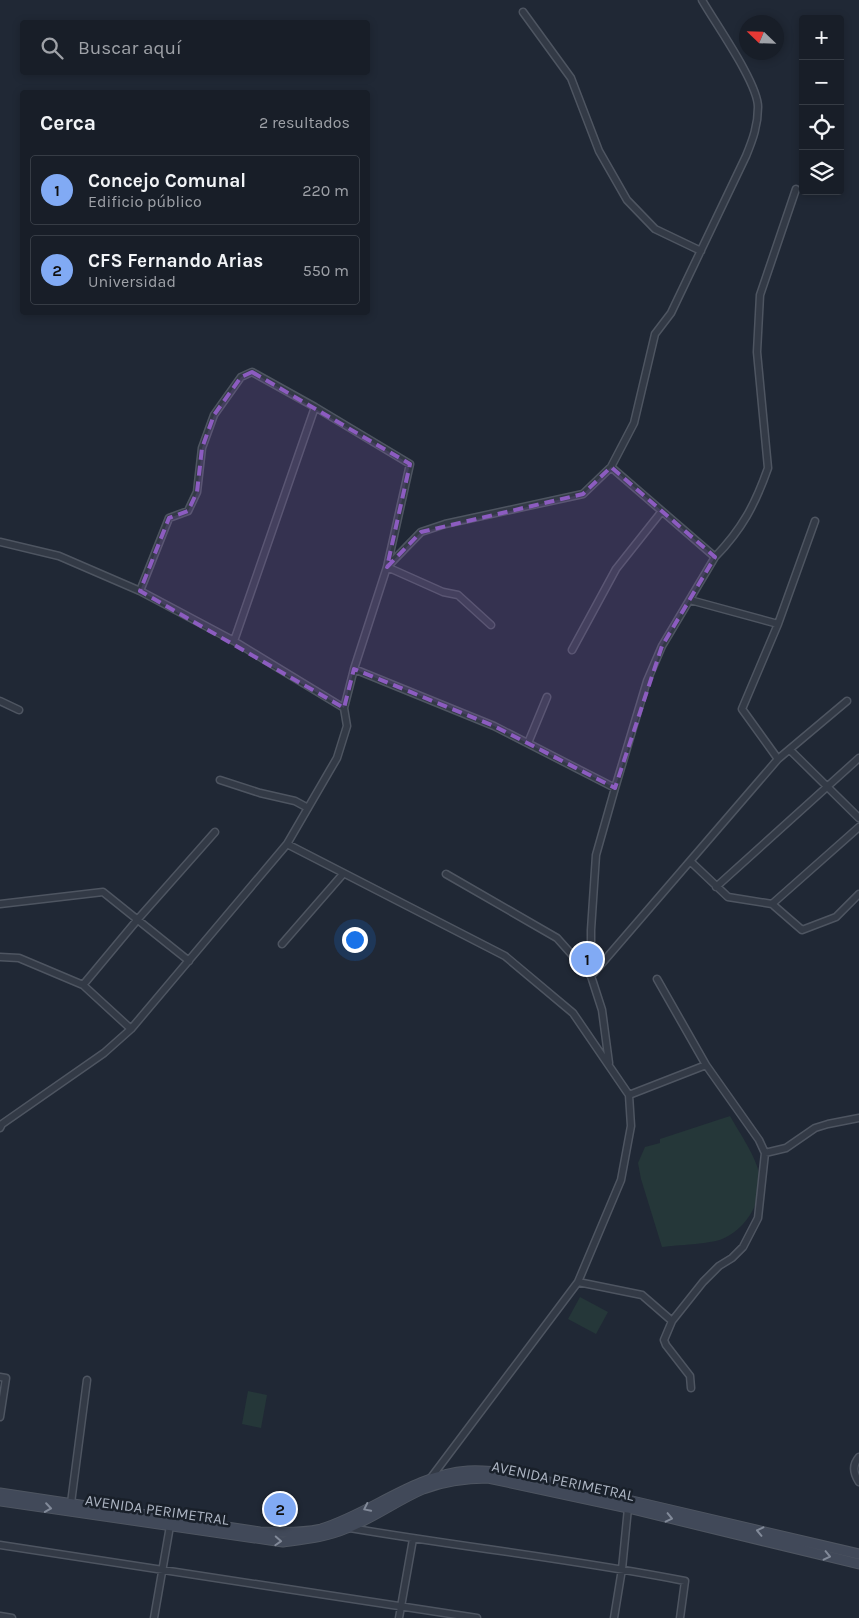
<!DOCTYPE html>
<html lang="es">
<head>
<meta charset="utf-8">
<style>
  body { margin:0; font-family:Karla,sans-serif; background:#252b34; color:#f1f3f6 }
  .controls { position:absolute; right:15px; top:15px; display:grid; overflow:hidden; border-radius:5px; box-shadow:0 2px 8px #0003 }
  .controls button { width:45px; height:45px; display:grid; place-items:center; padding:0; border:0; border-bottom:1px solid #363c45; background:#181e28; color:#f1f3f6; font:25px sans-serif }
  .compass { position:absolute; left:739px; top:15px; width:45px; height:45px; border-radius:50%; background:#181e28; box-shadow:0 2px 8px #0003; rotate:293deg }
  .you { position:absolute; left:354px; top:939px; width:18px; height:18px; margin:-12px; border:4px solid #fff; border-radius:50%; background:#1a73e8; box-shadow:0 0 0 8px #1a73e833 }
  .badge { display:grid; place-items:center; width:32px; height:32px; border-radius:50%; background:#81aaf4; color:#111; font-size:16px; font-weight:700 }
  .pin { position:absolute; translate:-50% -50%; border:2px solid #fff; box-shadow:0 1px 5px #0006 }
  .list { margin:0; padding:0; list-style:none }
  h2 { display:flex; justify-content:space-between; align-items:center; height:65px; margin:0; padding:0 20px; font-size:21px }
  h2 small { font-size:16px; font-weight:400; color:#9fa2a8 }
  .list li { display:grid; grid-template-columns:32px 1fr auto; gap:15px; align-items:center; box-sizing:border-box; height:70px; margin:0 10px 10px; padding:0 10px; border:1px solid #363c45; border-radius:5px }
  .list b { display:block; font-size:19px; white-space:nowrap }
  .list p { margin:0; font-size:16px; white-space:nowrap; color:#9fa2a8 }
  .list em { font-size:16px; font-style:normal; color:#9fa2a8 }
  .icon { flex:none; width:28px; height:28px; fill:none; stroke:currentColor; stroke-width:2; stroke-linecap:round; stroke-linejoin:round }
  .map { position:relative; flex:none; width:859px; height:1618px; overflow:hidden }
  .search { position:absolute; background:#181e28; box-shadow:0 2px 8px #0003; left:20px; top:20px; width:350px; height:55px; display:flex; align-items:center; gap:12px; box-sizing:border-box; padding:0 18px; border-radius:5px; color:#9fa2a8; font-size:19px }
  .panel { position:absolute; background:#181e28; box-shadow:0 2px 8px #0003; left:20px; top:90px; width:350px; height:225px; border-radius:5px }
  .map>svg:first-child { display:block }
  .green { fill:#253739 }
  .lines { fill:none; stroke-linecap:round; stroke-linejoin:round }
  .minor-casing { stroke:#4e5561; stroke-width:9 }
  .secondary-casing { stroke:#4e5561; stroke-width:11 }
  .minor { stroke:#333a46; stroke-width:6 }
  .secondary { stroke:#414959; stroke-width:9 }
  .oneway { stroke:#828a99 }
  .marked { fill:#8c5cc0; fill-opacity:0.2; stroke:#8c5cc0; stroke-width:4; stroke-dasharray:10 6; stroke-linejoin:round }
  .labels { text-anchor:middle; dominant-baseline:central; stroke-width:5; stroke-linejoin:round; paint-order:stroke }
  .street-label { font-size:15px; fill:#adb5c3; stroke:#19202a }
</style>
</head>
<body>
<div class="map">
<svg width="859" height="1618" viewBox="0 0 859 1618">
  <rect width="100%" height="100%" fill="#202835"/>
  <path class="green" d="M730 1116C739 1132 751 1149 757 1166 767 1194 749 1228 722 1239 710 1244 677 1245 662 1247L641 1179 638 1163 645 1147 660 1143V1139Z
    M580 1297 608 1312 596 1334 568 1319Z
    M248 1391 267 1395 261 1428 242 1424Z"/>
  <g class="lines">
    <defs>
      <path id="minor" d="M523 12 571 78 599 151 627 200 655 229 701 251
        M611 467 634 423 655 334 671 313 746 156C753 139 758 125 758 107 758 83 715 23 702 0
        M0 542 59 556 140 591 234 641 344 708 347 726 337 758 287 844 131 1029 104 1053 2 1124 0 1128
        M715 557C742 529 755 505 768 468L757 352 760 295 796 189
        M140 591 169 518 188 511 197 492 202 448 214 415 241 377 252 372 315 407
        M690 600 778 624 815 521
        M234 641 315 407 410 464 387 567 354 669 344 708
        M572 650 616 569 662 511
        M354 669 494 726 615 788
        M0 701 19 710
        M528 743 547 697
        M790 750 859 818
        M778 759 847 701
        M220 780 260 793 295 801 308 808
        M287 844 505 956 573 1013 629 1095 631 1126 621 1180 578 1282 430 1479
        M690 861 728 897 772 904 859 827
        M446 874 557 938 591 976V930L596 855 615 788 647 681 662 646 715 557 611 467 583 494 445 524 421 532 387 567 443 592 458 595 491 625
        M716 887 859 758
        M0 904 103 892 189 961
        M772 904 802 930 836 917 859 894
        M282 944 343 874
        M0 957 19 958 83 985 131 1029
        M657 979 706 1065
        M83 985 138 919 215 832
        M609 1063 602 1010 591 976 778 759 742 709 778 624
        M765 1153 786 1148 815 1128 828 1124 859 1118
        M578 1282 642 1295 672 1321 703 1282 719 1266 732 1258 743 1247 758 1218 765 1153 759 1140 706 1065 629 1095
        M672 1321 664 1340 666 1345 690 1376 691 1388
        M0 1377 6 1378 0 1417
        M859 1457C852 1465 853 1473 859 1482
        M71 1503 87 1380
        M350 1528C461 1547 574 1559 685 1581L680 1618
        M0 1545 477 1618
        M0 1616 12 1618
        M154 1618 170 1526
        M399 1618 413 1539
        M614 1618 622 1569 628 1508"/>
      <path id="secondary" d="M0 1493 260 1532C280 1532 301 1534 321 1529 371 1514 413 1475 468 1471 509 1469 557 1485 598 1493 685 1513 772 1533 859 1554
        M0 1501 283 1542C305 1539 326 1537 347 1528 374 1518 397 1500 423 1489 444 1481 466 1478 488 1478L628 1508 859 1564"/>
    </defs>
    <use href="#minor" class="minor-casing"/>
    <use href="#secondary" class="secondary-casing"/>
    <use href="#minor" class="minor"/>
    <use href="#secondary" class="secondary"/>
  </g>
  <defs><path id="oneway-chevron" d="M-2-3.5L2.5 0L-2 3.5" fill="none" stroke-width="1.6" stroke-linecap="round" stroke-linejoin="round" transform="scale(1.25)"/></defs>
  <g class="oneway">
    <use href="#oneway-chevron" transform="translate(48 1508) rotate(8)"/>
    <use href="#oneway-chevron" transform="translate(367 1508) rotate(154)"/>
    <use href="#oneway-chevron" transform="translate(669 1518) rotate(13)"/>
    <use href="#oneway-chevron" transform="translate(760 1531) rotate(-167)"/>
    <use href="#oneway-chevron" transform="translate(278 1541) rotate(3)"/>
    <use href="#oneway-chevron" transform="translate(827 1556) rotate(13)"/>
  </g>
  <path class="marked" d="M252 372 410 464 387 567 421 532 583 494 611 467 715 557 662 646 615 788 494 726 354 669 344 708 140 591 169 518 188 511 197 492 202 448 214 415 241 377Z"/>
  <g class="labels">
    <g class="street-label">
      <text transform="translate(563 1481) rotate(12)">AVENIDA PERIMETRAL</text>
      <text transform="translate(157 1510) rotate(8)">AVENIDA PERIMETRAL</text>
    </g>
  </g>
</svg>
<div class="controls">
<button>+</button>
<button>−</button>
<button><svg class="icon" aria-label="locate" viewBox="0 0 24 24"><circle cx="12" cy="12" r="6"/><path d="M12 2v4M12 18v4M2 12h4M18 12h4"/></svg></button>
<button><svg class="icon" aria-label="layers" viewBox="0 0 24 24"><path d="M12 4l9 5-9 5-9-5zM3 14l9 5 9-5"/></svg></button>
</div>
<svg class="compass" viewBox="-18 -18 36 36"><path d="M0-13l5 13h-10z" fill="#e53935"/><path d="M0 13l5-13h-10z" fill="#9fa2a8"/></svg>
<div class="you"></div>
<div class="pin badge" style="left:587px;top:959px">1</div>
<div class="pin badge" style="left:280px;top:1509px">2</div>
<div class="search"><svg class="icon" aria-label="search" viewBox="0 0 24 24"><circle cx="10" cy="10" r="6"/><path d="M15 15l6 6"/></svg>Buscar aquí</div>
<section class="panel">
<h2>Cerca<small>2 resultados</small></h2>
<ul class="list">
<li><span class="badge">1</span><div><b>Concejo Comunal</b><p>Edificio público</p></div><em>220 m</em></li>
<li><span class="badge">2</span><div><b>CFS Fernando Arias</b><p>Universidad</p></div><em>550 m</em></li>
</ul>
</section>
</div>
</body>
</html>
